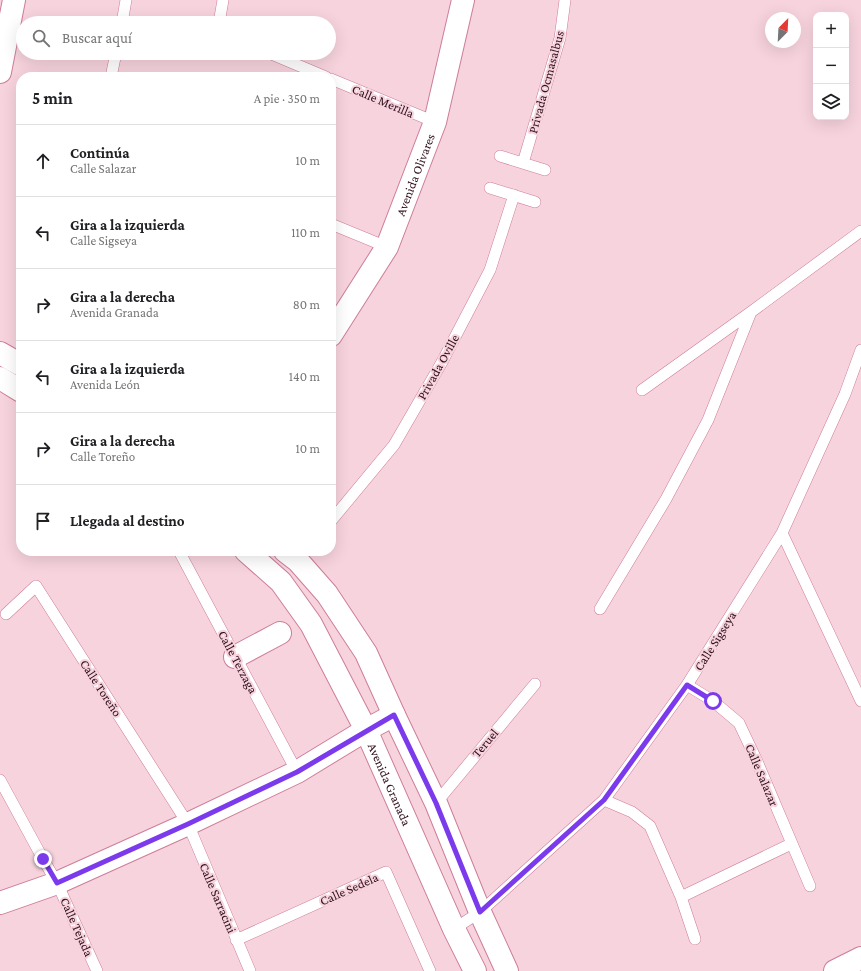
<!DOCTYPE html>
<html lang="es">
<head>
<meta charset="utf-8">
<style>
  body { margin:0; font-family:"Crimson Pro",serif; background:#f2f2f2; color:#202124 }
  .controls { position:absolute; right:12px; top:12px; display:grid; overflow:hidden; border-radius:8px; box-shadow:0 4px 16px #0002 }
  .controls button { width:36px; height:36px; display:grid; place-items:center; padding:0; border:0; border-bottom:1px solid #e0e0e0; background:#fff; color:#202124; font:20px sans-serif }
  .compass { position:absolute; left:765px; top:12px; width:36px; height:36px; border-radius:50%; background:#fff; box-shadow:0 4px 16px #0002; rotate:24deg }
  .stop { position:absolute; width:12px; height:12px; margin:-9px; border:3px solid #7c3aed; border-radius:50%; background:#fff }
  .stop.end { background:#7c3aed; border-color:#fff; box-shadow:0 1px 4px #0008 }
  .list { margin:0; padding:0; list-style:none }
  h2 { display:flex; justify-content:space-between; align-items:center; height:52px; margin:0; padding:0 16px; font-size:17px }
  h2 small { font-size:13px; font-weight:400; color:#757577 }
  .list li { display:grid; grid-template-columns:26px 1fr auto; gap:12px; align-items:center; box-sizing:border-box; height:72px; padding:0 16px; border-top:1px solid #e0e0e0 }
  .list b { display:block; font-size:15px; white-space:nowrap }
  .list p { margin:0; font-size:13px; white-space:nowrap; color:#757577 }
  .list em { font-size:13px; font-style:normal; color:#757577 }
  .icon { flex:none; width:22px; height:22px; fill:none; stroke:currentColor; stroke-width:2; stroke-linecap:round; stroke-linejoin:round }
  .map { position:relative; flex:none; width:861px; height:971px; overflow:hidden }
  .search { position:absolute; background:#fff; box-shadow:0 4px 16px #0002; left:16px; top:16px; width:320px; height:44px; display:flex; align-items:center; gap:10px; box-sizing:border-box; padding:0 14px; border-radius:22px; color:#757577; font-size:15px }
  .panel { position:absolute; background:#fff; box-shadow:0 4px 16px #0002; left:16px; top:72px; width:320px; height:484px; border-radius:16px }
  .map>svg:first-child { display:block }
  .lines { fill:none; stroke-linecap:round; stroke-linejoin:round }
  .service-casing { stroke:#ce7d99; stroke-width:12 }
  .minor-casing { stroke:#ce7d99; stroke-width:24 }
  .tertiary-casing { stroke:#ce7d99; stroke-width:24 }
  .service { stroke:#fff; stroke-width:11 }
  .minor { stroke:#fff; stroke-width:22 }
  .tertiary { stroke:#fff; stroke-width:22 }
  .route { stroke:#7c3aed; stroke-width:5 }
  .labels { text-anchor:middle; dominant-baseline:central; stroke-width:4; stroke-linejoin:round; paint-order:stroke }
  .street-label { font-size:13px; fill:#2f101c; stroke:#f7d3dd }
</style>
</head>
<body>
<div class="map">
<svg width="861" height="971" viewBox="0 0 861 971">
  <rect width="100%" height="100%" fill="#f7d3dd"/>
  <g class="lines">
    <defs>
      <path id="service" d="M122 23 126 0
        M219 23 223 0
        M269 53 326 77
        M111 77 116 53
        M331 79 435 122
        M500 156 545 170
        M523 163 560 38 565 0
        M490 188 535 202
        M331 224 387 247
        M642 390 751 312 861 231
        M331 521 394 445 442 362 490 270 514 195
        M782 533 861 701
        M179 551 297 772
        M600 609 666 499 708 420 751 312
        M6 614 36 586 188 824 250 971
        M687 685 713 701 739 723 756 759 810 886
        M0 780 43 859 57 883 97 971
        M604 800 632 812 650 826 681 897 695 939
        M436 803 535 684
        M681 897 791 844
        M454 929 480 912 604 800 687 685 782 533 845 394 861 350
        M236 940 386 872 430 971"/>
      <g id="minor">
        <path d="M0 72 14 0"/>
        <path id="s1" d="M331 335 387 247 435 122 463 0"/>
        <path d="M0 353 21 365"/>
        <path d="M0 378 21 391"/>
        <path id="s2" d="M246 551 281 582 311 624 366 730 454 929 475 971"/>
        <path d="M285 551 298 561 327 594 366 653 394 715 436 803 480 912 507 971"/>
        <path d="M235 657 280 633"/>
        <path d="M0 903 57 883 188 824 297 772 366 730 394 715"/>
      </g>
      <path id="tertiary" d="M835 971 861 958"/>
    </defs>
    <use href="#service" class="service-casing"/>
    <use href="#minor" class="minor-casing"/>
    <use href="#tertiary" class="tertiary-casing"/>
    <use href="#service" class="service"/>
    <use href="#minor" class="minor"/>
    <use href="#tertiary" class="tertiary"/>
  </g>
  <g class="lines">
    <path class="route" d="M43 859 57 883 188 824 297 772 394 715 436 803 480 912 604 800 687 685 713 701"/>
  </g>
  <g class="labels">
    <g class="street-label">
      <text transform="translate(546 82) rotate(-75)">Privada Ocmasalbus</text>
      <text transform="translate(383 101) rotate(23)">Calle Merilla</text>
      <text stroke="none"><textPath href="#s1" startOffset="182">Avenida Olivares</textPath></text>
      <text transform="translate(438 367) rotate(-61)">Privada Oville</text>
      <text transform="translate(715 641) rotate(-58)">Calle Sigseya</text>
      <text transform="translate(238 662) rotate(62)">Calle Terzaga</text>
      <text transform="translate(101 688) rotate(57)">Calle Toreño</text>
      <text transform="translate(485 743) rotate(-50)">Teruel</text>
      <text transform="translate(762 775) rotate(67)">Calle Salazar</text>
      <text stroke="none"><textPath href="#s2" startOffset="277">Avenida Granada</textPath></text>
      <text transform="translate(349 889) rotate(-24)">Calle Sedela</text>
      <text transform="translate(218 898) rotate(67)">Calle Sarracini</text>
      <text transform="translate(77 927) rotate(66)">Calle Tejada</text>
    </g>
  </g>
</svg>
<div class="controls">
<button>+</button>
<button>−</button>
<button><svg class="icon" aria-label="layers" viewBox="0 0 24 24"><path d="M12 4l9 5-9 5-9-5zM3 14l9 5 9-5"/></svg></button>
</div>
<svg class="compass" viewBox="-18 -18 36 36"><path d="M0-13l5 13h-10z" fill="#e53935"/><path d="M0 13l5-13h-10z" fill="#757577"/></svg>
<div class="stop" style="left:713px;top:701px"></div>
<div class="stop end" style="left:43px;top:859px"></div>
<div class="search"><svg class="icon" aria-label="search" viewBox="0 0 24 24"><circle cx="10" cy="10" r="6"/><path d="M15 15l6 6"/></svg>Buscar aquí</div>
<section class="panel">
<h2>5 min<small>A pie · 350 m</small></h2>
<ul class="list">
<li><svg class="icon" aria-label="ahead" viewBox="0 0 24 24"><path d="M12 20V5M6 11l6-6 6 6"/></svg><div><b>Continúa</b><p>Calle Salazar</p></div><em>10 m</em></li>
<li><svg class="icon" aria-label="left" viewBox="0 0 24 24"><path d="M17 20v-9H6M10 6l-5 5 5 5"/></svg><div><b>Gira a la izquierda</b><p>Calle Sigseya</p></div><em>110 m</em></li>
<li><svg class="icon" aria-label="right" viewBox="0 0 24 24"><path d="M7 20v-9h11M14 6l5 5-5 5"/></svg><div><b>Gira a la derecha</b><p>Avenida Granada</p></div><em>80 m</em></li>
<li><svg class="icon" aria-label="left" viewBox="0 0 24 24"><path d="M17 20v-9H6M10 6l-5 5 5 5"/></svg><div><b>Gira a la izquierda</b><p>Avenida León</p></div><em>140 m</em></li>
<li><svg class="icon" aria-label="right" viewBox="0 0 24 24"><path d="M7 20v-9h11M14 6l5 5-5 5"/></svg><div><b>Gira a la derecha</b><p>Calle Toreño</p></div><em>10 m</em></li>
<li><svg class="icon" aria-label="arrive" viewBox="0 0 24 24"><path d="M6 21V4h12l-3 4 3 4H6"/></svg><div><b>Llegada al destino</b></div></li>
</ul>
</section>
</div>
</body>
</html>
